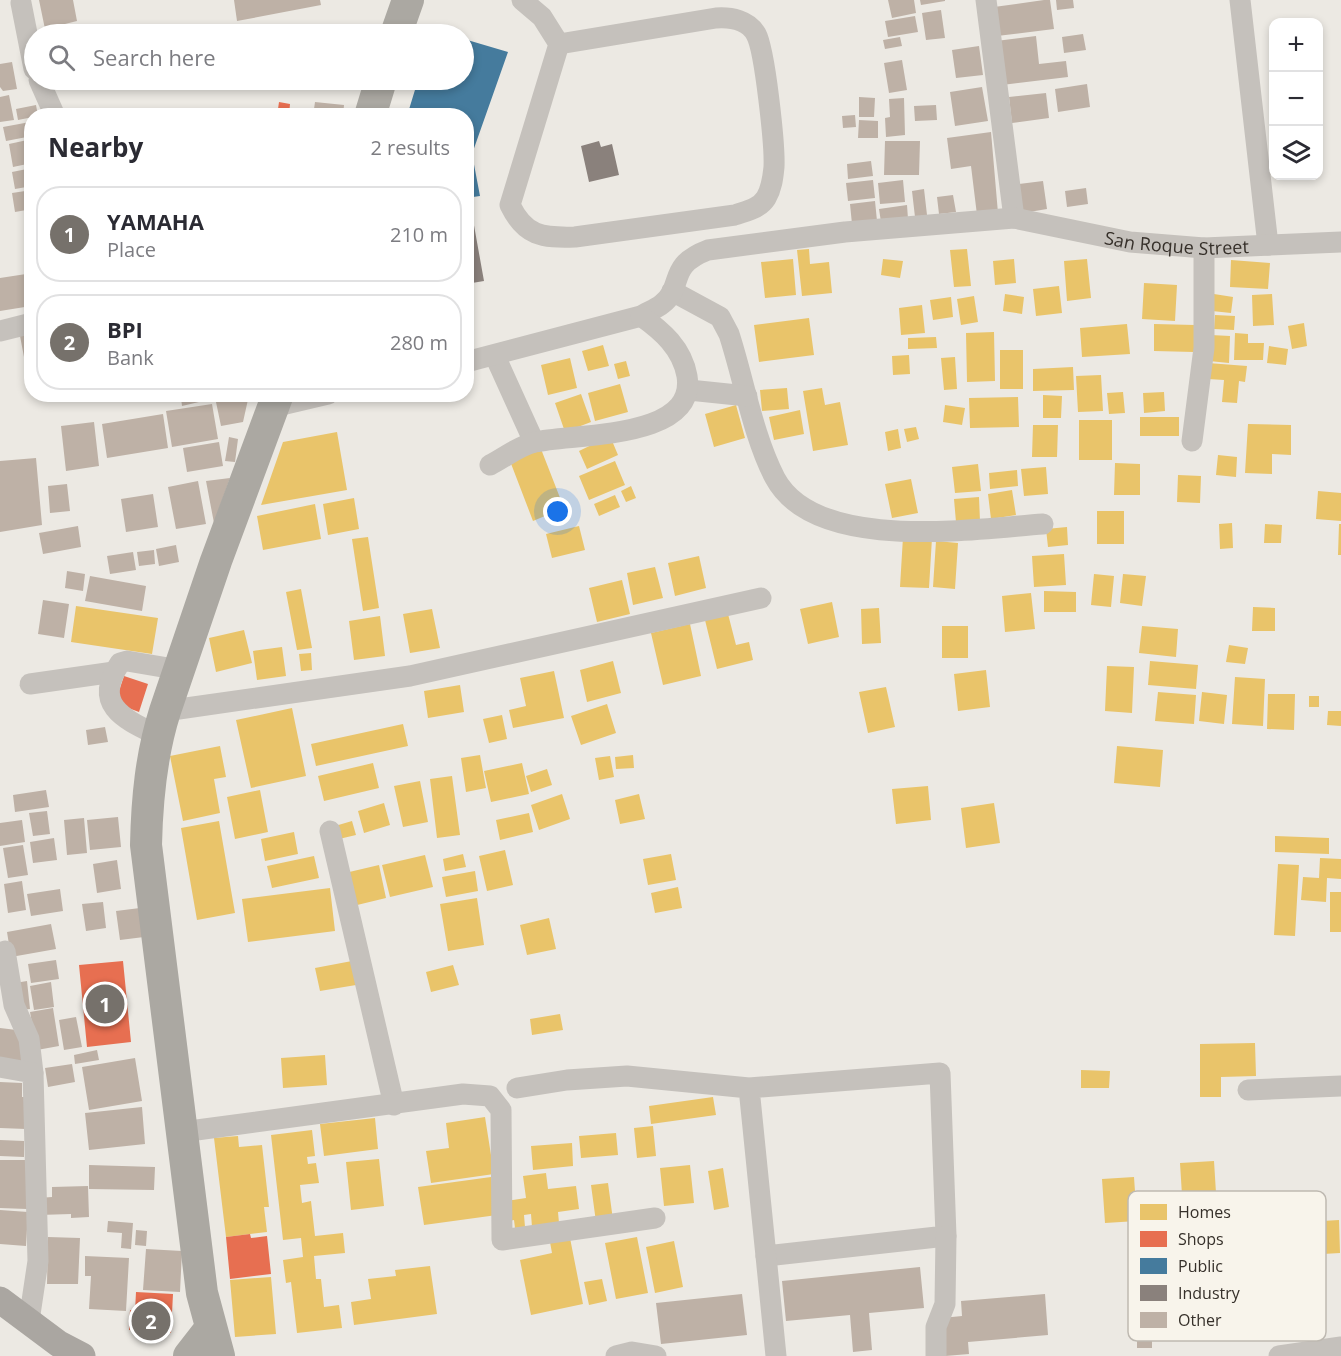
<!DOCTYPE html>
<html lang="en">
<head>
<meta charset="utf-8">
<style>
  body { margin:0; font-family:"Open Sans",sans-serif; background:#f2f2f3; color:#2b2b33 }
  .controls { position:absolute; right:18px; top:18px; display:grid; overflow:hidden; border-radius:12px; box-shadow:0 3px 9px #0003 }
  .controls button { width:54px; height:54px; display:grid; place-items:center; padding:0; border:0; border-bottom:2px solid #e1e1e2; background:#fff; color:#2b2b33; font:30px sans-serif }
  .you { position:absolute; left:558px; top:512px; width:21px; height:21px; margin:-15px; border:4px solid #fff; border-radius:50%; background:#1a73e8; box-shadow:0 0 0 9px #1a73e833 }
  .badge { display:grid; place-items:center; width:39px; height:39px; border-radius:50%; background:#76716b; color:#fff; font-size:20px; font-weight:700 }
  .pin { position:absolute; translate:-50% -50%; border:3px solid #fff; box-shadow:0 2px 6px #0006 }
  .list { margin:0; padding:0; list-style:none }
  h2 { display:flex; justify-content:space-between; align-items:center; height:78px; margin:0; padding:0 24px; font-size:26px }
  h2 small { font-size:20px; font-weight:400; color:#7c7c81 }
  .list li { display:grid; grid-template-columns:39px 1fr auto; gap:18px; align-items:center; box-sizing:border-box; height:96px; margin:0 12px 12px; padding:0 12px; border:2px solid #e1e1e2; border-radius:24px }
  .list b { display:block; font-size:22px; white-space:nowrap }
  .list p { margin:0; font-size:20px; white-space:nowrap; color:#7c7c81 }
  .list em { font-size:20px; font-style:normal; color:#7c7c81 }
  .icon { flex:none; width:33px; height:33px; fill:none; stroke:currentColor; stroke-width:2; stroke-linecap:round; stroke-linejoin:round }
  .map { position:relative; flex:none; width:1341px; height:1356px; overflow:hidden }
  .search { position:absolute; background:#fff; box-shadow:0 3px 9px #0003; left:24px; top:24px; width:450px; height:66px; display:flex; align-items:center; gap:15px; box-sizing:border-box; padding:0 21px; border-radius:33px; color:#7c7c81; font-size:22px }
  .panel { position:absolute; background:#fff; box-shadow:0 3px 9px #0003; left:24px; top:108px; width:450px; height:294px; border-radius:24px }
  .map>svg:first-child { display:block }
  .homes { fill:#e9c46a }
  .shops { fill:#e76f51 }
  .public { fill:#457b9d }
  .industry { fill:#8a817c }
  .building { fill:#beb1a6 }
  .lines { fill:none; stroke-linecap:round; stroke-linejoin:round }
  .minor { stroke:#c5c1bc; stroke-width:21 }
  .major { stroke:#aaa6a1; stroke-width:27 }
  .highway { stroke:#aba8a2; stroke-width:32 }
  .labels { text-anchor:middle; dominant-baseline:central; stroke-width:6; stroke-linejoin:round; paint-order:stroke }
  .street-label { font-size:18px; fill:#36302a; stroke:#f8f4eb }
  .key { fill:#f8f4eb; stroke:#beb9b1; stroke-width:1.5 }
  .key-label { font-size:16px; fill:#36302a }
</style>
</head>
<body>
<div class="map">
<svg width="1341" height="1356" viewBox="0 0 1341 1356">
  <rect width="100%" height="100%" fill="#ece9e3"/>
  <path class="homes" d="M809 249 810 264 829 262 832 293 802 296 797 250Z
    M967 249 971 286 954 287 950 250Z
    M793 259 796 295 765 298 761 262Z
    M883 259 903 261 900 278 881 275Z
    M1014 259 1016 283 995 285 993 261Z
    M1087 259 1091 298 1067 301 1064 261Z
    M1231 260 1270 263 1268 289 1230 287Z
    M1144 283 1177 285 1175 321 1142 319Z
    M1059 286 1062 313 1036 316 1033 289Z
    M1005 294 1024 297 1022 314 1003 311Z
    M1214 294 1233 297 1231 313 1212 311Z
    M1272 294 1274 325 1253 326 1252 295Z
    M974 296 978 322 961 325 957 299Z
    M951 297 953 317 933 320 930 300Z
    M922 305 925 333 901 335 899 308Z
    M1215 315 1235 316 1234 330 1214 329Z
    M809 318 814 355 759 362 754 325Z
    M1304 323 1307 346 1292 349 1288 326Z
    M1127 324 1130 354 1082 357 1080 328Z
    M1154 324 1195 325 1194 352 1154 351Z
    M994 332 995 381 967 382 966 333Z
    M1235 333 1248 334V343H1264L1263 360H1234Z
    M1211 335 1230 336 1229 363 1209 361Z
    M936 337 937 348 908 349V338Z
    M603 345 609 366 588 371 582 351Z
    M1269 346 1288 349 1286 365 1267 363Z
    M1000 350H1023V389H1000Z
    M909 355 910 374 893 375 892 356Z
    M955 357 957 389 944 390 941 358Z
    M570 358 577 388 548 395 541 365Z
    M626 361 630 376 618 379 614 364Z
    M1208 363 1247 366 1245 382 1239 381 1237 403 1222 402 1224 380 1208 379Z
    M1073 367 1074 390 1033 391V369Z
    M1101 375 1103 411 1078 412 1076 376Z
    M620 384 628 412 595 421 588 393Z
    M787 388 789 409 762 411 760 390Z
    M822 388 825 405 840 402 848 445 813 451 803 391Z
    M1123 392 1125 413 1109 414 1107 393Z
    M1164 392 1165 411 1144 413 1143 393Z
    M581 394 591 422 565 432 555 403Z
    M1043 395 1062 396 1061 418H1043Z
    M1018 397 1019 427 970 428 969 398Z
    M736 405 745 438 714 447 705 414Z
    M945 405 965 408 962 425 943 422Z
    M800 410 804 434 774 440 769 417Z
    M1140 417H1179V436H1140Z
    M1079 420H1112V460H1079Z
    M1248 424 1291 425V455L1272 454V474L1245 473Z
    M1033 425H1058L1057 457H1032Z
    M916 427 919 439 907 442 904 429Z
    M898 429 901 448 888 451 885 432Z
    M337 432 347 490 261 505 283 442Z
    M610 436 618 455 587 469 579 451Z
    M541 449 564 508 533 521 510 461Z
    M1218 455 1237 457 1236 477 1216 475Z
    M615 461 625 485 589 500 579 476Z
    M1115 463 1140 464V495H1114Z
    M978 464 981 491 955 493 952 467Z
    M1046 467 1048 494 1024 496 1021 469Z
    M1017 470 1018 486 990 489 989 473Z
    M1178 475 1201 476 1200 503 1177 502Z
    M911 479 918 513 892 518 885 484Z
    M631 486 636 498 626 502 621 491Z
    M1012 490 1016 515 991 519 988 494Z
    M1318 491 1341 493V521L1316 519Z
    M615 495 620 507 599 516 594 504Z
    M979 497 980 521 956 522 954 499Z
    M354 498 359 529 328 535 323 504Z
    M315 504 321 539 263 550 257 516Z
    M1097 511H1124V544H1097Z
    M1232 523 1233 548 1220 549 1219 524Z
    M1265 524 1282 525 1281 543H1264Z
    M1339 524H1341V555H1338Z
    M579 526 585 550 552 558 546 534Z
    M1067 527 1068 545 1048 547 1046 529Z
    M368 537 379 608 363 611 352 539Z
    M903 537 932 538 929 588 900 587Z
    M936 541 958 543 955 589 933 587Z
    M1064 554 1066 585 1034 587 1032 556Z
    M699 556 706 588 675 596 668 563Z
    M655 567 663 598 633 605 627 573Z
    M1094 574 1114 576 1111 607 1091 605Z
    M1123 574 1146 576 1142 606 1120 603Z
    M622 580 630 614 597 622 589 588Z
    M301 589 312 648 297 650 286 592Z
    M1044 591 1076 592V612H1044Z
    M1031 593 1035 629 1005 632 1002 596Z
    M832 602 839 637 808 644 800 609Z
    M76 606 158 618 152 654 71 642Z
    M1253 607 1275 608V631H1252Z
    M879 608 881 643 862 644 861 609Z
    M432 609 440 648 410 653 403 614Z
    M728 614 736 645 749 642 753 660 717 669 705 620Z
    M380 616 385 656 354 660 349 621Z
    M690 624 701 676 663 685 651 633Z
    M942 626H968V658H942Z
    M1142 626 1178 629 1176 657 1139 653Z
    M244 630 252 663 216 672 209 638Z
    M1229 645 1248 648 1245 664 1226 662Z
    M282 647 286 676 257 680 253 651Z
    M311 653 312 670 301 671 299 654Z
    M613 661 621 693 587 702 580 670Z
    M1150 661 1198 665 1196 689 1148 685Z
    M1107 666 1134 667 1132 713 1105 711Z
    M986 670 990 707 958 711 954 674Z
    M554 671 564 718 513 728 509 710 526 706 520 678Z
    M1235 677 1265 679 1263 726 1232 724Z
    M460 685 464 712 428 718 424 691Z
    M886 687 895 727 868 733 859 692Z
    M1158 692 1196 695 1194 724 1155 721Z
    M1202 692 1227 695 1224 724 1199 721Z
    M1268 694H1295L1294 730 1267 729Z
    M1309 696H1319V707H1309Z
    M607 704 616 733 581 745 571 716Z
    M292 708 306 776 251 788 236 720Z
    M1328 711H1341V726L1327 725Z
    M502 715 507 739 489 743 483 719Z
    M403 724 408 746 316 766 311 744Z
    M220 746 226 777 214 779 220 813 183 821 170 756Z
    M1117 746 1163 750 1160 787 1114 783Z
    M480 755 486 788 466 792 461 758Z
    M633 755 634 768 616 769 615 757Z
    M610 756 614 777 599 780 595 758Z
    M373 763 379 788 324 801 318 776Z
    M522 763 529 794 491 802 484 771Z
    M547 769 552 785 531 792 526 776Z
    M452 776 460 835 437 838 430 779Z
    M420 781 428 822 403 827 394 786Z
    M928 786 931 820 896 824 892 789Z
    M260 790 268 832 235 839 227 797Z
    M562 794 570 819 539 830 531 805Z
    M639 794 645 819 620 824 615 800Z
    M384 803 390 825 364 833 358 811Z
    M994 803 1000 843 966 848 961 808Z
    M529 813 533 832 500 840 496 820Z
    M219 821 235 913 197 920 181 828Z
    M352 821 356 835 339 839 335 826Z
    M294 832 298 854 265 861 261 839Z
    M1275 836 1329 838V854L1275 852Z
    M505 850 513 885 487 891 479 856Z
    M463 854 466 867 445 871 443 859Z
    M671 854 676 880 648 885 643 859Z
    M425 855 433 887 390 897 382 865Z
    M314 856 319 878 272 888 267 866Z
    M1320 858 1341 859V879L1327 878 1326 902 1301 900 1303 877 1319 878Z
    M1278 864 1299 865 1295 936 1274 935Z
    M379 865 386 898 353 906 345 873Z
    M475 871 478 891 446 897 442 877Z
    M678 887 682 908 655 913 651 893Z
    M330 888 335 931 248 942 242 899Z
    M1330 892H1341V932H1330Z
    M477 898 484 945 448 951 440 904Z
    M549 918 556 949 527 955 520 925Z
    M352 961 356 985 320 991 315 968Z
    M453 965 459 985 431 992 426 972Z
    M560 1014 563 1030 532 1035 530 1019Z
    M1255 1043 1256 1076 1221 1077V1097H1200V1044Z
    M325 1055 327 1085 283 1088 281 1058Z
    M1081 1070 1110 1071 1109 1088H1081Z
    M713 1097 716 1115 651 1124 649 1106Z
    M485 1117 494 1174 431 1183 426 1151 449 1148 446 1123Z
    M375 1118 378 1149 324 1156 320 1124Z
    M653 1126 656 1156 637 1158 634 1128Z
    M312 1130 315 1156 307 1157 308 1164 316 1163 319 1183 300 1185 302 1203 311 1201 315 1236 343 1233 345 1253 314 1256 316 1279H321L324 1307 339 1305 342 1328 297 1333 291 1282 286 1283 283 1260 303 1257 301 1238 283 1240 271 1135Z
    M616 1133 618 1155 581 1158 579 1136Z
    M238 1136 239 1147 262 1145 269 1207H264L267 1232 226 1237 214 1138Z
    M572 1143 573 1166 533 1170 531 1146Z
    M379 1159 384 1206 351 1210 346 1162Z
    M1214 1161 1217 1209 1183 1211 1180 1163Z
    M690 1165 694 1203 664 1206 660 1168Z
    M723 1168 729 1207 714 1210 708 1171Z
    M546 1173 548 1189 576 1186 579 1209 558 1212 559 1223 532 1227 531 1214 524 1215 525 1227 515 1228 514 1220 509 1221 506 1201 526 1198 523 1176Z
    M491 1177 497 1215 424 1225 418 1187Z
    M1134 1177 1137 1221 1105 1223 1102 1179Z
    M608 1183 613 1220 596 1222 591 1185Z
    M1339 1220 1340 1253 1323 1254 1322 1221Z
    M637 1237 648 1293 616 1299 605 1243Z
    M570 1238 583 1304 531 1315 520 1260 552 1253 550 1242Z
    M674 1241 683 1287 655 1293 646 1247Z
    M430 1266 437 1314 354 1325 351 1302 371 1299 368 1279 396 1276 395 1270Z
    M271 1277 276 1334 235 1337 230 1280Z
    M602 1279 607 1301 589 1305 584 1282Z"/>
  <path class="shops" d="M279 102 290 104 289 116H277Z
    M124 676 148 684 139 712 115 703Z
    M123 961 131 1042 87 1047 79 965Z
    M250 1234 251 1238 267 1236 271 1274 230 1279 226 1237Z
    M136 1292 173 1294 171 1333 129 1330 130 1310 135 1311Z"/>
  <path class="public" d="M464 39 508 52 472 154 480 196 466 198V116H407L418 80H464Z"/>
  <path class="industry" d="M599 141 601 147 612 144 619 175 589 182 581 146Z
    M470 203 484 281 466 284V204Z"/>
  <path class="building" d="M39 0H73L77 21 45 29Z
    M234 0H320L321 5 237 21Z
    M888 0H914L916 13 892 18Z
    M920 0H945V1L921 5Z
    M1044 0H1050L1054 29 997 36 994 7Z
    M1056 0H1073L1074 8 1057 10Z
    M941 10 945 38 926 40 922 13Z
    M915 16 918 32 888 37 885 21Z
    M82 25 85 34H64L62 29Z
    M1083 34 1086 50 1064 53 1062 37Z
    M1036 36 1039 64 1066 61 1068 77 1002 85 996 41Z
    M900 37 902 46 885 49 883 40Z
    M979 46 983 75 956 78 952 50Z
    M902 60 907 90 889 93 884 63Z
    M12 62 17 89 3 91 0 87V64Z
    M1087 84 1090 107 1058 112 1055 89Z
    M982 87 988 121 955 126 950 92Z
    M1046 93 1049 118 1012 123 1009 97Z
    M9 95 14 120 0 122V97Z
    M859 97 875 98 874 117H859Z
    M904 98 905 135 886 137 885 118 890 117 889 99Z
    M315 102 344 105 343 116H313Z
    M36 105 38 116 18 120 16 109Z
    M936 105 937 120 915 121 914 106Z
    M855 115 856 127 843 128 842 116Z
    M859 120 878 121V138H858Z
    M30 122 32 136 6 141 3 127Z
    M991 132 998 213 977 215 971 166 951 169 947 138Z
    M32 139V163L13 167 9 144Z
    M885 141H920L919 175H884Z
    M871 161 873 176 848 179 847 164Z
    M27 169 28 177 32 176V186L15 189 12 172Z
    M873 180 875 198 848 201 846 183Z
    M903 180 905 202 880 204 878 183Z
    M1043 181 1047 209 1023 213 1019 184Z
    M1086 188 1088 204 1067 207 1065 191Z
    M924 189 927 215 915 217 912 191Z
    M32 190V209L15 212 12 193Z
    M953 195 956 212 939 214 937 197Z
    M875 201 877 221 852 224 850 204Z
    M907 205 908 219 881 222 879 209Z
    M26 274 31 306 0 311V278Z
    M32 334V355L24 357 20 336Z
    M199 394H232V396L201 402Z
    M198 395 199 402 182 406 181 398Z
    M249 395 243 422 221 426 216 402Z
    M212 404 218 439 172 447 166 411Z
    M163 414 168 448 107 458 102 424Z
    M94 422 99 466 66 471 61 426Z
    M229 437 238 439 235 462 225 461Z
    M219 442 223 466 187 472 183 448Z
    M36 458 42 525 0 532V461Z
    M230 478 214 523 206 481Z
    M198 481 206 524 176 529 168 487Z
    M67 484 70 511 50 513 48 486Z
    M153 494 158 527 126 532 121 499Z
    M78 526 81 547 43 554 39 533Z
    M176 545 179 562 159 566 156 549Z
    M154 550 155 564 139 566 137 552Z
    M133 552 136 570 110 574 107 556Z
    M67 571 85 574 83 591 65 588Z
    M90 576 146 586 142 611 85 601Z
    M43 600 69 604 64 638 38 634Z
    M105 727 108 742 88 745 86 730Z
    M46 790 49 807 15 812 13 795Z
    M47 811 50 834 33 836 29 813Z
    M118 817 121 847 90 850 87 820Z
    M84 818 87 853 67 855 64 820Z
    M22 820 25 842 0 846V823Z
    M54 838 57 860 33 863 30 842Z
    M23 845 28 875 8 878 3 848Z
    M117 860 121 889 97 893 93 864Z
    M22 881 26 910 8 913 4 884Z
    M60 889 63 911 31 916 27 894Z
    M103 902 106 928 86 931 82 904Z
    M140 908 144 937 120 940 116 911Z
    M51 924 56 949 11 957 7 932Z
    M56 960 59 979 31 983 28 964Z
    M27 981 30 1009 19 1010 15 983Z
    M51 982 54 1007 34 1010 30 986Z
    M53 1008 59 1046 37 1050 30 1012Z
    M76 1017 82 1047 64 1050 59 1020Z
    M0 1028 25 1031 21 1062 0 1060Z
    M97 1050 99 1060 75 1064 74 1055Z
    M135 1058 142 1101 89 1110 82 1067Z
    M72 1064 75 1082 48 1087 45 1068Z
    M0 1082 22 1083V1097H27L26 1129 0 1128Z
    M142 1107 145 1144 89 1150 85 1113Z
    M0 1140 24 1141V1157L0 1156Z
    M0 1160H28L27 1209 0 1208Z
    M89 1165 155 1167 154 1190 89 1189Z
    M88 1186 89 1217 71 1218V1214L39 1215 38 1198 52 1197V1187Z
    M0 1210 28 1212 26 1246 0 1244Z
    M108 1221 133 1223 131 1249 121 1248 122 1233 107 1232Z
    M136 1230 147 1231 146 1246 135 1245Z
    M48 1237 80 1238 78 1284H47Z
    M146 1249 182 1251 180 1292 143 1290Z
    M85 1256 129 1258 126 1311 89 1309 91 1276H85Z
    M920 1267 924 1308 869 1313 872 1350 853 1352 850 1315 786 1321 782 1281Z
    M742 1294 747 1335 661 1344 656 1303Z
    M1045 1294 1048 1335 968 1342 969 1354 945 1356 942 1318 962 1316 961 1301Z
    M1137 1311H1152V1348H1137Z"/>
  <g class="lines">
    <g class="minor">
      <path d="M522 0 542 17 559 44 510 205C525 236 542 238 575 237L735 215C746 211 759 209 766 198 772 188 773 177 774 167 775 146 765 50 756 34 748 20 731 17 716 18L559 44"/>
      <path d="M986 0 1014 218"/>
      <path d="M1240 0 1268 245"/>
      <path d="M21 3 34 69"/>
      <path d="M39 80 55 116"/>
      <path d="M672 291 720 317 729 334C744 380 753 436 775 478 815 553 973 529 1043 524"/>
      <path d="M0 331 32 323"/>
      <path d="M495 356 534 442"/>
      <path id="s1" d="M466 362 641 316C647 312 656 309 662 304 685 286 666 266 708 250L845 232 1014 218 1130 242 1204 248 1341 242"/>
      <path d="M689 390 747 396"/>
      <path d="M273 407 328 394"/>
      <path d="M1192 441 1204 348V248"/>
      <path d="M490 465C504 458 520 445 535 442 576 433 697 440 687 376 682 348 662 331 641 316"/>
      <path d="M30 684 114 672"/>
      <path d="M165 711 410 676 761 598"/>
      <path d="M157 735C124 719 92 705 120 663L127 661 180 670"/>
      <path d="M330 831 394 1105"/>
      <path d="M5 951 14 1005 29 1039 33 1073"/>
      <path d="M0 1067 33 1073 38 1261 29 1321"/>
      <path d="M517 1088 567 1080 627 1076 749 1088 940 1073 946 1236 766 1256 749 1088"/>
      <path d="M1248 1090 1341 1086"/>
      <path d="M182 1132 463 1094 490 1096 501 1110 502 1240 655 1218"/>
      <path d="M766 1256 776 1356"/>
      <path d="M616 1356 632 1352 656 1356"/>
      <path d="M936 1356V1327L945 1304 946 1236"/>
      <path d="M1279 1356 1341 1347"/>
    </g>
    <path class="major" d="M0 1300 59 1344 82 1356"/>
    <path class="highway" d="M396 34 408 0
      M370 116 381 80
      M189 1356 210 1329
      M219 1356 202 1293 146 845C147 799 151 755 165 711L216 561 278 394"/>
  </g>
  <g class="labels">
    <g class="street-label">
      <text stroke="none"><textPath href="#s1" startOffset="752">San Roque Street</textPath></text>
    </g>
  </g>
  <rect x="1128" y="1191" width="198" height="150" rx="9" class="key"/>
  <rect x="1140" y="1204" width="27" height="16" fill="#e9c46a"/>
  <rect x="1140" y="1231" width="27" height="16" fill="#e76f51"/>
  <rect x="1140" y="1258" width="27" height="16" fill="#457b9d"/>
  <rect x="1140" y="1285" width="27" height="16" fill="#8a817c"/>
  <rect x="1140" y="1312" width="27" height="16" fill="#beb1a6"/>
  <g class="key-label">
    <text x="1178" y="1218">Homes</text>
    <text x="1178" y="1245">Shops</text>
    <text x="1178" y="1272">Public</text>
    <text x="1178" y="1299">Industry</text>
    <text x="1178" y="1326">Other</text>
  </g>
</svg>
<div class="controls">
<button>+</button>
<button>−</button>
<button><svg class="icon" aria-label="layers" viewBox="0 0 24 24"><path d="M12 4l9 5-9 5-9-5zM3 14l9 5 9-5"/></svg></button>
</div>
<div class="you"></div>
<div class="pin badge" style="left:105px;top:1004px">1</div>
<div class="pin badge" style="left:151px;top:1321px">2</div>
<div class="search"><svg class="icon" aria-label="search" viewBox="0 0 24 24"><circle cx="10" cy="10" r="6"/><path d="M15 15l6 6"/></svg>Search here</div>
<section class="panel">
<h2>Nearby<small>2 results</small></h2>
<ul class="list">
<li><span class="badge">1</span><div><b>YAMAHA</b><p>Place</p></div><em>210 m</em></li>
<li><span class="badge">2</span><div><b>BPI</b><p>Bank</p></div><em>280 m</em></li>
</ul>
</section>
</div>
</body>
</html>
